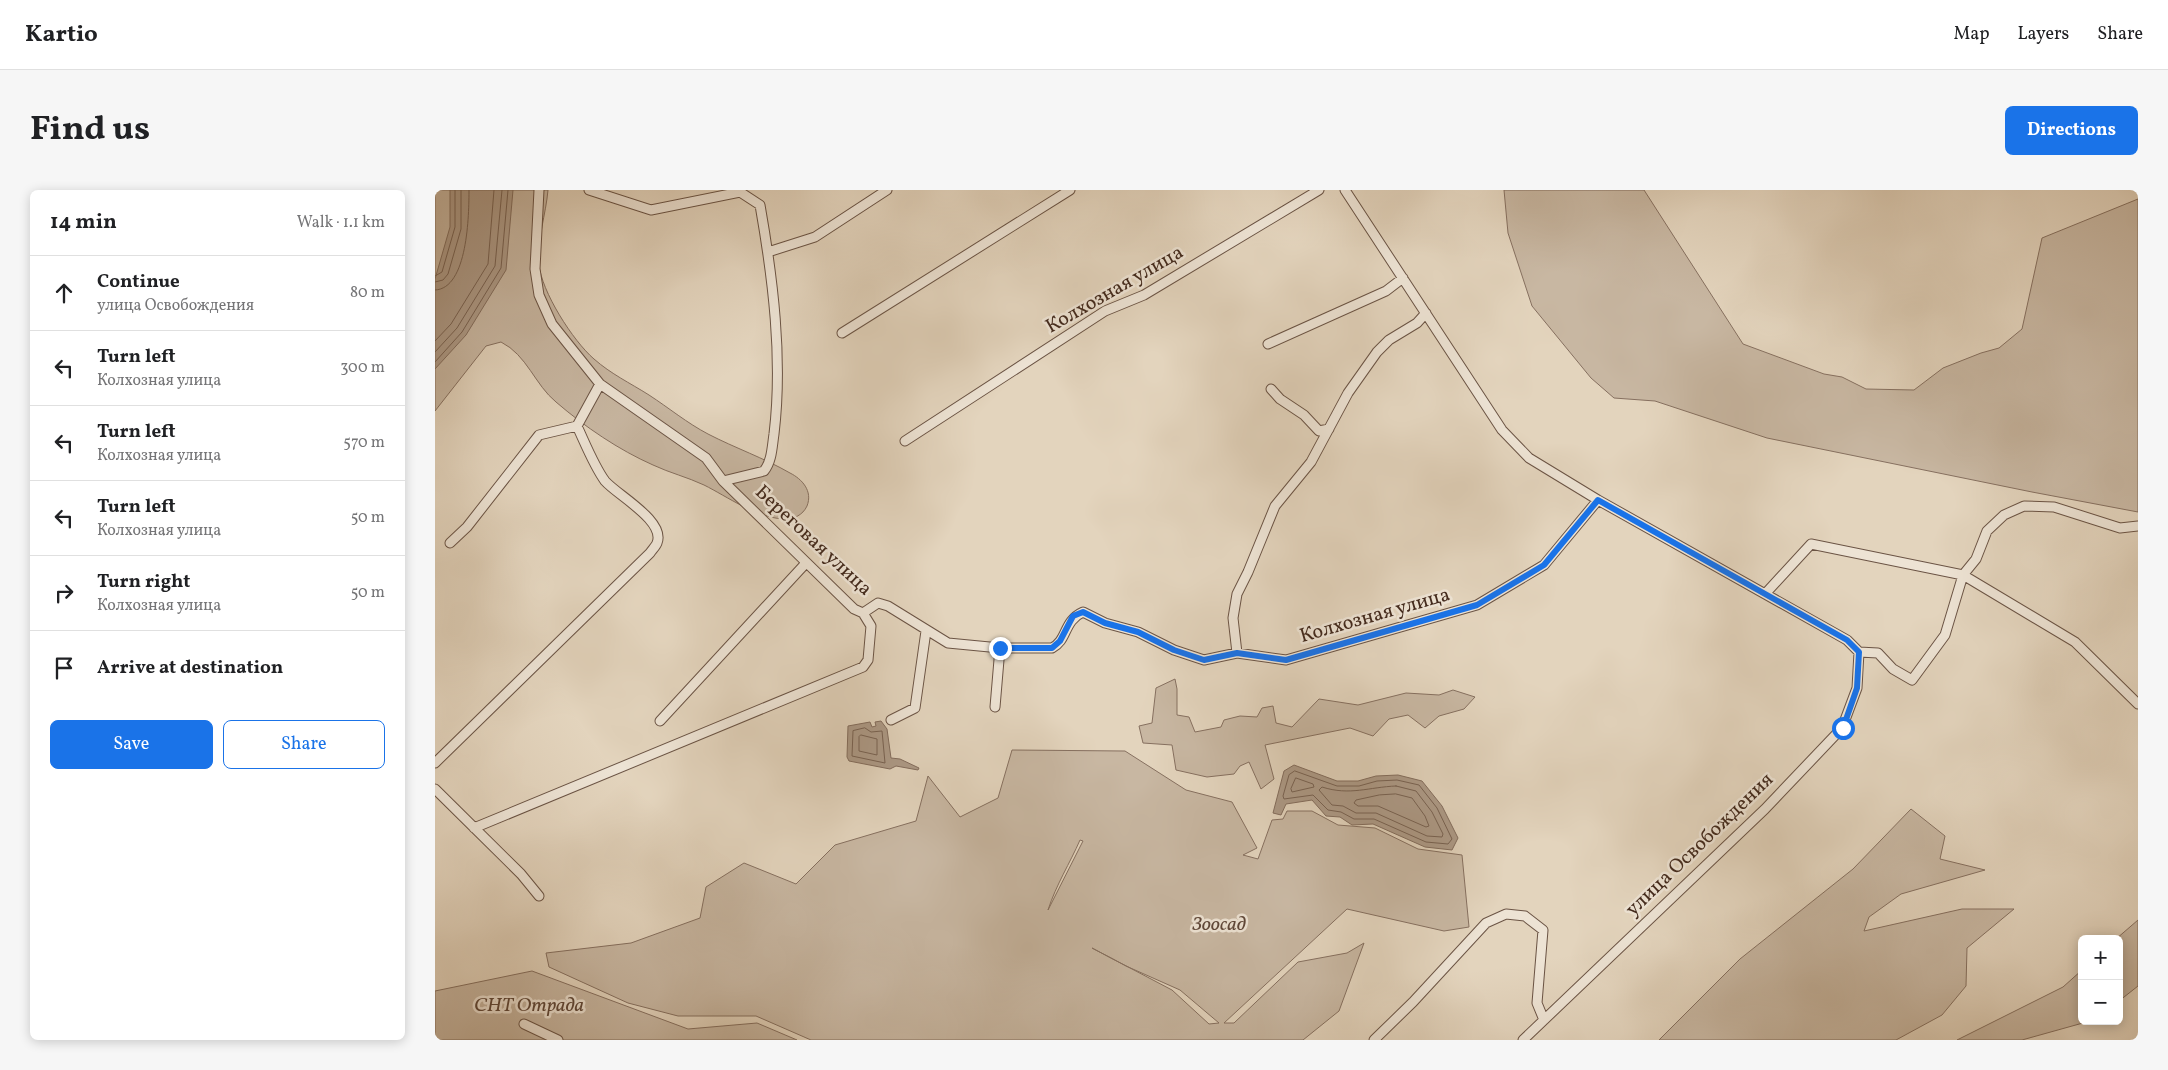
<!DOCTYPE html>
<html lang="en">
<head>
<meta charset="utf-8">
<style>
  body { margin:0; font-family:Vollkorn,serif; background:#f6f6f6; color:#202124 }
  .controls { position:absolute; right:15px; bottom:15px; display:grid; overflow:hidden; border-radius:8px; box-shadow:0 2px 12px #0003 }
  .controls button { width:45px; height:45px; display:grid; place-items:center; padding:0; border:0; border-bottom:1px solid #e0e0e0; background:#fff; color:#202124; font:25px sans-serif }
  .stop { position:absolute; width:15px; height:15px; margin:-11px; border:4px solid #1a73e8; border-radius:50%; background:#fff }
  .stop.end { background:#1a73e8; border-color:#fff; box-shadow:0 1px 5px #0008 }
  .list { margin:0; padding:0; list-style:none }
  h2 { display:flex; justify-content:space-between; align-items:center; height:65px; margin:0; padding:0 20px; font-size:21px }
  h2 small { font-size:16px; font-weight:400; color:#757577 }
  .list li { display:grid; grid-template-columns:32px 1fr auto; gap:15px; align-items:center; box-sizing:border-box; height:75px; padding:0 20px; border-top:1px solid #e0e0e0 }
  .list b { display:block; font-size:19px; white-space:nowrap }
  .list p { margin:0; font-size:16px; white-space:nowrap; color:#757577 }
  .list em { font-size:16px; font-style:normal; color:#757577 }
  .actions { display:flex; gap:10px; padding:15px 20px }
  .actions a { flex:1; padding:11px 0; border:1px solid #1a73e8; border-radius:8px; text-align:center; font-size:18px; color:#1a73e8 }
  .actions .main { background:#1a73e8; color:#fff }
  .icon { flex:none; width:28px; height:28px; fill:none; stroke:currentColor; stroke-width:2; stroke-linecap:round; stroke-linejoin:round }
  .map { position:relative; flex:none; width:1703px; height:850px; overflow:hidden; border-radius:8px }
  header { display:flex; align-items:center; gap:30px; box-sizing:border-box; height:70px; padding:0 25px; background:#fff; border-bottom:1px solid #e0e0e0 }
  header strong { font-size:24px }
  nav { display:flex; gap:28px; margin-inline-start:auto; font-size:18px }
  .intro { display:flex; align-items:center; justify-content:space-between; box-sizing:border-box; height:120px; padding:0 30px }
  h1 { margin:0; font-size:35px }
  .button { padding:12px 22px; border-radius:8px; background:#1a73e8; color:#fff; font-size:18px; font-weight:700 }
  main { display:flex; gap:30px; padding:0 30px }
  aside { flex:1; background:#fff; border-radius:8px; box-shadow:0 2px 12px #0003 }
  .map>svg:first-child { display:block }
  .green { fill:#c8b7a2; stroke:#867060; fill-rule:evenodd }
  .water { fill:#ad9a87; stroke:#836d5d }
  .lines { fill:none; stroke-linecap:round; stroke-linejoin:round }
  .shore { stroke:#786252; stroke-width:1 }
  .minor-casing { stroke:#6b5445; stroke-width:11 }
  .minor { stroke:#ede3d4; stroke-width:9 }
  .route { stroke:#1a73e8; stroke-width:6 }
  .labels { text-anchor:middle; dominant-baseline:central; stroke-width:5; stroke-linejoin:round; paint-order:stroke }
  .street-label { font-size:20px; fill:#432a1d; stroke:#ede3d4 }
  .park-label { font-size:20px; font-style:italic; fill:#5e4638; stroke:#ede3d4 }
</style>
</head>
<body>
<header>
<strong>Kartio</strong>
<nav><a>Map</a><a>Layers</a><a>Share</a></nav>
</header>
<div class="intro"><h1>Find us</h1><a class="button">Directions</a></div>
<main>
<aside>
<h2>14 min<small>Walk · 1.1 km</small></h2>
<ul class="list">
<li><svg class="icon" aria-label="ahead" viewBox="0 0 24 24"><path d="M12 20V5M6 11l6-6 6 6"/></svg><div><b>Continue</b><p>улица Освобождения</p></div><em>80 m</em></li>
<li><svg class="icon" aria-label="left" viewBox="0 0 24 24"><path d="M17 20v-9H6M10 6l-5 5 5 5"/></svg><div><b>Turn left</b><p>Колхозная улица</p></div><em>300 m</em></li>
<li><svg class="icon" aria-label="left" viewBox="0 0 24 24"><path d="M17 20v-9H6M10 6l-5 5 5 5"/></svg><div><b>Turn left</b><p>Колхозная улица</p></div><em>570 m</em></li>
<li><svg class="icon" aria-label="left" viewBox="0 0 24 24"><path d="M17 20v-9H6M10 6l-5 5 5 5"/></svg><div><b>Turn left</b><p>Колхозная улица</p></div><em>50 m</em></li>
<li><svg class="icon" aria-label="right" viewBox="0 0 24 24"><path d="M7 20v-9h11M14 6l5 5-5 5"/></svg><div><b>Turn right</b><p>Колхозная улица</p></div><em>50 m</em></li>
<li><svg class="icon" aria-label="arrive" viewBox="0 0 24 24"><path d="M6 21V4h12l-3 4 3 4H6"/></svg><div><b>Arrive at destination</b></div></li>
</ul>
<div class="actions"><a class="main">Save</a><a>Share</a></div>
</aside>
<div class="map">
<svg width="1703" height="850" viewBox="0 0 1703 850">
  <rect width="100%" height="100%" fill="#e3d4bd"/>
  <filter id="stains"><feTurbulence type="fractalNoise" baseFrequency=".004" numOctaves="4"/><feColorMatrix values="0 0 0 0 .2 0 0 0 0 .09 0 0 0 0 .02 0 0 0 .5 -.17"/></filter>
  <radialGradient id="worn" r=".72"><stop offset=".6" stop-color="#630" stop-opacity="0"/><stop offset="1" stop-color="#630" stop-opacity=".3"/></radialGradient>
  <path class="green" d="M0 0H113C111 24 102 49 104 74 106 101 138 151 159 169 176 184 195 193 214 205 234 218 252 233 273 244 300 258 329 268 355 283 367 289 378 301 372 316 368 325 358 330 348 329 320 327 293 307 269 295 252 287 235 283 218 275 184 260 150 237 121 212 100 195 92 165 66 152L51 156 0 221Z
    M1069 0H1209L1308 154 1389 184 1407 187 1431 199 1479 200 1508 178 1546 163 1564 158 1587 139 1607 48 1703 9V322L1597 302 1332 248 1220 211 1179 208 1156 188 1097 116 1073 43Z
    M740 489 742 499V525L754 527 760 542 786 537 789 530 805 526 822 527 827 518 838 516 841 533 857 537 884 509 923 515 971 503 1004 505 1018 500 1040 507 1029 519 1004 526 990 538 973 525 954 529 938 546 915 538 830 555 839 589 826 599 814 572 805 576 799 584 772 587 741 580 737 555 708 553 704 536 717 533 721 498Z
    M577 560 690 561 751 600 797 612 822 658 808 665 823 669 837 630 848 629 852 621H877L903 635 940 638 983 659 1027 665 1034 737 1009 741 912 719 789 833H799L863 772 912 763 929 753 904 821 868 850H376L321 826H243L193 813 114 777 111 763 196 753 265 728 271 697 309 673 361 694 400 655 481 631 493 586 525 627 563 608ZM645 650 648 651 613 720C621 695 635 673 645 650ZM657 758 691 776 745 800 784 833 774 834 737 800Z
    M1476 619 1510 646 1505 669 1550 680 1466 704 1434 727 1429 741 1527 719H1579L1532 758 1531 796 1507 825 1461 850H1224L1305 769 1418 679Z
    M1703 730V796L1684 811V749H1681Z
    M1647 780V831H1655L1587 850H1522L1628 797Z
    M97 781 253 839 322 833 362 850H0V801Z"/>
  <path class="water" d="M15 0H78L71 80 31 145 0 179V89L15 37Z
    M446 531 452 539 456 568 465 569 484 578 483 580 461 576 455 579 414 571 412 567 413 536 435 532 437 537 441 536 440 532Z
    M859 575 902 591H923L941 586 963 585 987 591 1007 616 1023 648 1017 660 990 657 938 634 917 635 905 627 891 626 877 610 851 614 846 625 838 623 849 581Z"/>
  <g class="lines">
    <path class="shore" d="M0 86 7 82 20 37V0
      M0 92 8 90 13 84 26 39V0
      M0 100C33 99 34 24 34 0
      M0 151 16 134 53 74 59 0
      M0 162 22 138 60 76 67 0
      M0 172 27 142 66 78 73 0
      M430 538 436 542 447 541 450 573 417 566 418 541Z
      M426 545 442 549V565L424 561V547Z
      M860 581 902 596H924L942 591 962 590 984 595 1002 618 1017 649 1013 654 991 652 939 629H919L906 622 893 620 878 605 849 609 848 606 854 585Z
      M861 588 878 594 879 597 857 602 856 599Z
      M961 596 981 601 997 622 1008 644 1007 647 992 646 941 623H921L908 616 897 615 884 600 887 597C915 606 934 597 961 596Z
      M961 604 977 608 990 626 994 636 991 637 943 616H923L919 613 921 610 944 605Z"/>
    <defs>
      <path id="minor" d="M104 0 100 79 104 105 117 134 165 194 271 268 288 291 419 419 428 423 443 413 453 416 513 453 565 458 560 517
        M154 0 216 20 305 2V0
        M910 0 1067 240 1094 268 1163 310 1412 450 1424 462 1422 498 1407 538 1330 619 1088 850
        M333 62 380 47 452 0
        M407 143 635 0
        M833 154 951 101 968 88
        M836 199 845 209 869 225 884 241 894 239
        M470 251 670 121 709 105 884 0
        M288 291 329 281C337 271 337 257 339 244 348 169 338 89 325 15L305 2
        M15 353 32 337 104 245 142 236 165 194
        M1330 404 1376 354 1528 385 1541 369 1552 341 1569 325 1589 316 1619 317 1685 338 1703 336
        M565 458H617C633 450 628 431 648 422L670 433 703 442 739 460 769 470 802 463 851 470 1042 415 1109 375 1163 310
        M1424 462 1443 463 1458 479 1477 490 1510 445 1528 385 1640 452 1703 514
        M802 463 798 428 802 404 813 382 840 316 876 272 913 203 942 162 954 150 982 133 991 123
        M456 530 480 518 491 441
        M225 531 371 373
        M0 573 215 363C217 360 221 356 222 353 231 331 182 305 170 291 159 276 150 253 142 236
        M0 599 86 684 104 706
        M39 638 428 477 433 470 436 436 428 423
        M89 834 123 850
        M939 850 978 812 1051 733 1071 724 1090 726 1108 740 1102 813 1109 830"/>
    </defs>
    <use href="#minor" class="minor-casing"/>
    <use href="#minor" class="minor"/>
  </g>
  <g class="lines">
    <path class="route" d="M565 458H617L625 451 638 426 648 422 670 433 703 442 739 460 769 470 802 463 851 470 1042 415 1109 375 1163 310 1412 450 1424 462 1422 498 1408 538"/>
  </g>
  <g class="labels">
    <g class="street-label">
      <text transform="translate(680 100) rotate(-30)">Колхозная улица</text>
      <text transform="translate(378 351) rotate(43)">Береговая улица</text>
      <text transform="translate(940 426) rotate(-16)">Колхозная улица</text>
      <text transform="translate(1265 655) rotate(-44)">улица Освобождения</text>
    </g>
    <g class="park-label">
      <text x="784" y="735">Зоосад</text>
      <text x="94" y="816">СНТ Отрада</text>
    </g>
  </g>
  <rect width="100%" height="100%" filter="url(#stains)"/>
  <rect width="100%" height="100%" fill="url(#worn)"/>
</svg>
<div class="controls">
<button>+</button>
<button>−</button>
</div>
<div class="stop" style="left:1408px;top:538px"></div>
<div class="stop end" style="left:565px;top:458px"></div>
</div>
</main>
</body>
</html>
